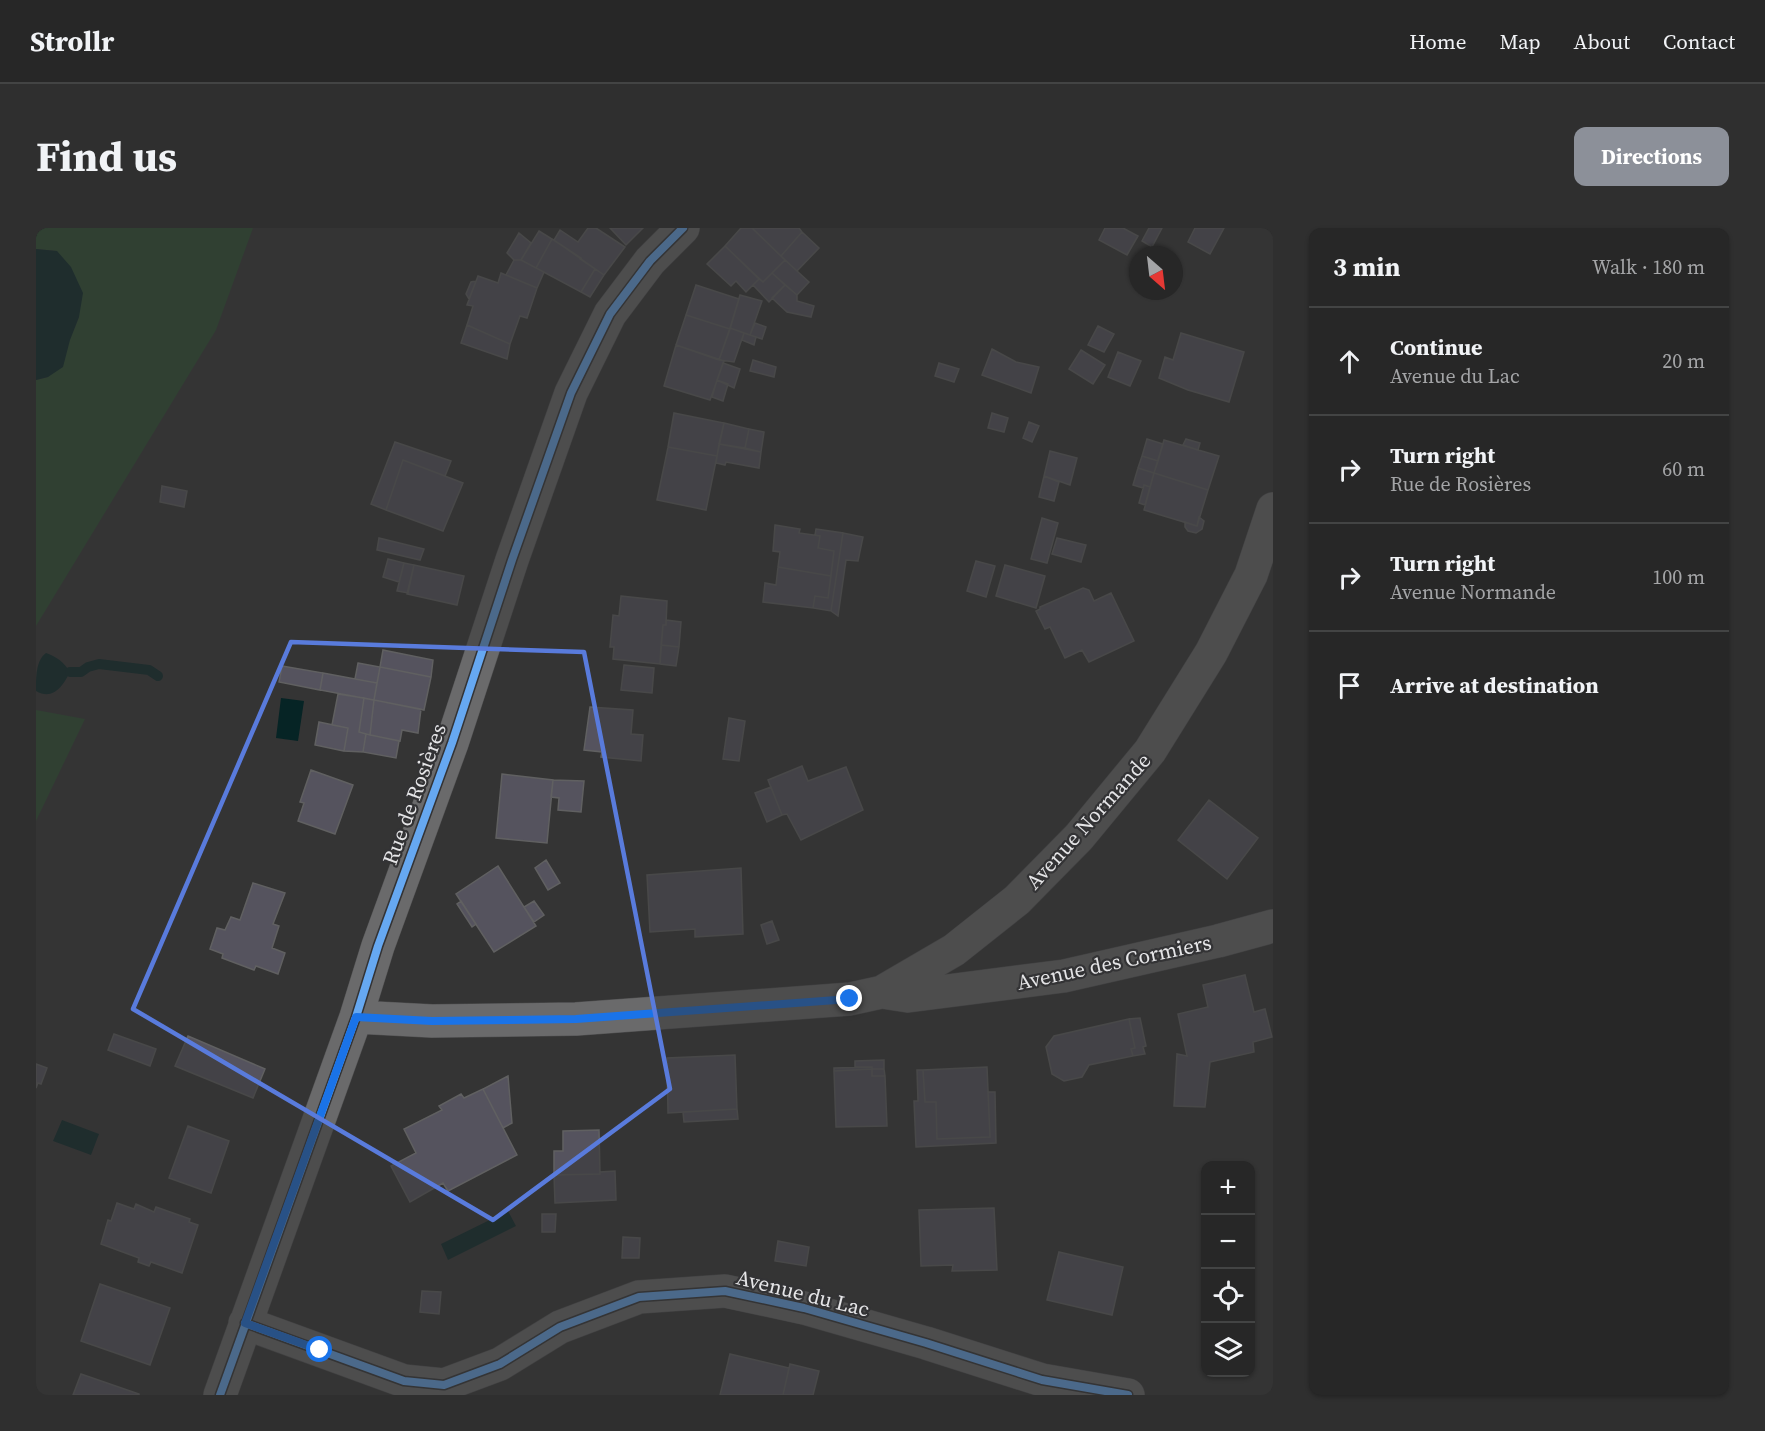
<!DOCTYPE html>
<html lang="en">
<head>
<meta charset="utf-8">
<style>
  body { margin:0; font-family:"Source Serif 4",serif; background:#2f2f2f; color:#f1f3f6 }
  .controls { position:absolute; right:18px; bottom:18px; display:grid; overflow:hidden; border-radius:12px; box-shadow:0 2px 4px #0004 }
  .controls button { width:54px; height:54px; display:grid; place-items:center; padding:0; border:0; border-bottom:2px solid #434444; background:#272727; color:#f1f3f6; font:30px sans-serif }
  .compass { position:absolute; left:1093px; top:18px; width:54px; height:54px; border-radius:50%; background:#272727; box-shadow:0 2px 4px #0004; rotate:152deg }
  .stop { position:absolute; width:18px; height:18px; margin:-14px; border:4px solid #1a73e8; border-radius:50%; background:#fff }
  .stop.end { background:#1a73e8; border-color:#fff; box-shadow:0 2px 6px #0008 }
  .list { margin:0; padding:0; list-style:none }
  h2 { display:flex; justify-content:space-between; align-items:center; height:78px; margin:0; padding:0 24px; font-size:26px }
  h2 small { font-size:20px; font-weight:400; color:#a4a5a7 }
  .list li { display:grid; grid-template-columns:39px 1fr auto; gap:18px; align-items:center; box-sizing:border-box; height:108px; padding:0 24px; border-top:2px solid #434444 }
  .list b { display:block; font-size:22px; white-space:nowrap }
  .list p { margin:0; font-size:20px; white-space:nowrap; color:#a4a5a7 }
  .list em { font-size:20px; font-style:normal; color:#a4a5a7 }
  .icon { flex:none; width:33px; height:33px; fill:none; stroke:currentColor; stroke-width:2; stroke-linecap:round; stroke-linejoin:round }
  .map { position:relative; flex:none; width:1237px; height:1167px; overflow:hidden; border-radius:12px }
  header { display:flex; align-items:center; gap:36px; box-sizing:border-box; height:84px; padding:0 30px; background:#272727; border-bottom:2px solid #434444 }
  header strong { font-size:28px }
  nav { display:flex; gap:33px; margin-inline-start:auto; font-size:21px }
  .intro { display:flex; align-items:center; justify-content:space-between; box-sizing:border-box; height:144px; padding:0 36px }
  h1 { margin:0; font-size:42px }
  .button { padding:15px 27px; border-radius:12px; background:#8c9099; color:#fff; font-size:21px; font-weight:700 }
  main { display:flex; gap:36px; padding:0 36px }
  aside { flex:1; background:#272727; border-radius:12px; box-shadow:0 2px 4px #0004 }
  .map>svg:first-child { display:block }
  .green { fill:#2a4e30 }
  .water { fill:#062425 }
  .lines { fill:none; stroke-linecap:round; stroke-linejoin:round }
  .stream { stroke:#062425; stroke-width:10 }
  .building { fill:#55535e; stroke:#606061; stroke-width:1.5 }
  .minor-casing { stroke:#505051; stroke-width:34 }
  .minor { stroke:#6a6a6b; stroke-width:33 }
  .cycleway-casing { stroke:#333335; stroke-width:11 }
  .cycleway { stroke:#66a8f1; stroke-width:8 }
  .route { stroke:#1a73e8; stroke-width:8 }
  .marked { fill:none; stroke:#597bdc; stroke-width:4.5; stroke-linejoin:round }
  .labels { text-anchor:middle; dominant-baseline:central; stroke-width:4.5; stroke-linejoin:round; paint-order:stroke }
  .street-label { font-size:21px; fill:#e5e5e7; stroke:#333335 }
</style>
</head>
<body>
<header>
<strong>Strollr</strong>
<nav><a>Home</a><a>Map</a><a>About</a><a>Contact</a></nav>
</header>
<div class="intro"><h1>Find us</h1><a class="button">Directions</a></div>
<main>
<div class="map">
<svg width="1237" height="1167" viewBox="0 0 1237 1167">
  <rect width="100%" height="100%" fill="#343434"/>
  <path class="green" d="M0 0H217L180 102 0 398V152L12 149 34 111 43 89 21 23 0 21Z
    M0 482 49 491 0 593Z"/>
  <path class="water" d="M0 21 21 23 35 39 47 65 43 89 34 112 27 139 12 149 0 152Z
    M10 425C21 429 28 434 34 444 27 458 17 473 0 463 0 449 0 432 10 425Z
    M245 470 268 473 262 513 240 510Z
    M26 892 63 906 55 927 17 913Z
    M472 983 480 998 412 1032 405 1016Z"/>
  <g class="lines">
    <path class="stream" d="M34 444H45L52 439 63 436 113 442 122 448"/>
  </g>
  <path class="building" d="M552 0H560L589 19 568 47 518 12 524 2 542 14Z
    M574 0H607L590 17Z
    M705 0H716L749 32 727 54 689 18Z
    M716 0H763L766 4 745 28Z
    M1069 0H1087L1102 8 1091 27 1063 12Z
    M1113 0H1126L1116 19 1106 13Z
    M1159 0H1188L1174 26 1152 14Z
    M503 3 516 11 500 40 485 32Z
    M766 4 783 20 761 43 745 28Z
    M483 5 495 15 485 32H478L471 25Z
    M516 11 545 30 544 31 559 41 545 64 500 40Z
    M689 18 723 51 710 64 700 53 695 58 671 36Z
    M478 32H485L508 44 501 60 470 47Z
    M749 32 773 54 761 67 736 45Z
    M559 41 568 47 554 69 545 64Z
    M465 45 501 60 491 90 484 88 474 116 431 97 437 78 431 77 442 48 462 55Z
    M736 45 749 57 733 74 717 57 723 51 727 54Z
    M440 53 433 71 430 66 435 54Z
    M660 57 703 71 694 101 650 87Z
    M749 57 761 67V73L778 78 775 89 751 84 736 70Z
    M704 67 726 73 714 107 694 100Z
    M650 87 694 101 683 132 640 117Z
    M719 95 730 99 726 111 714 107Z
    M431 97 474 116 471 131 425 115Z
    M1062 98 1078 106 1068 124 1052 117Z
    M694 100 708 105 698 134 683 132Z
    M708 105 720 109 718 117 706 112Z
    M1145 105 1208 124 1193 174 1152 162 1123 150 1129 129 1137 132Z
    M640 117 688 133 674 172 628 158Z
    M956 121 980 134 1003 139 995 165 946 147Z
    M1045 122 1069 137 1057 156 1033 141Z
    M1082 124 1105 133 1094 158 1072 149Z
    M717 132 740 139 738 149 714 143Z
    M687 135 704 141 698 160 681 152Z
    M903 135 923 141 918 154 899 148Z
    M681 152 692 156 687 173 676 169Z
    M638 185 688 195 681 228 632 219Z
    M956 185 972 190 968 204 952 200Z
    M993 194 1003 198 996 214 987 210Z
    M688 195 713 201 709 220 683 216Z
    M713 201 728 204 725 224 709 220Z
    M1111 211 1127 216 1122 233 1106 228Z
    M1150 211 1164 215 1162 222 1147 217Z
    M1128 212 1183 228 1172 262 1118 245Z
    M359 214 415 233 409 248 367 232 350 282 335 276Z
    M683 216 725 224 723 240 690 234 689 237 680 235Z
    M632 219 681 228 670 282 621 272Z
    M1014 223 1041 230 1034 257 1008 248Z
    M1106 228 1122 233 1118 245 1102 240Z
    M367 232 427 255 407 303 350 282Z
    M1102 240 1118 245 1114 259 1108 257 1107 260 1097 257Z
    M1118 245 1172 262 1161 298 1108 282Z
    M1008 248 1023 254 1018 273 1003 269Z
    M1108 257 1114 259 1109 277 1103 275Z
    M126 258 151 263 148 279 124 274Z
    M1163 289 1168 293 1166 301 1160 305 1152 303 1149 299V294L1161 298Z
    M1006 290 1022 295 1011 335 995 331Z
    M739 297 764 301 763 305 784 308 782 320 798 323 795 348 742 339 744 324 737 323Z
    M780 301 807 305 795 383 777 380 779 368 792 370 798 323 782 320 784 308 779 307Z
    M807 305 827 309 822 333 810 332 802 388 795 383Z
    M343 310 388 321 384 332 341 322Z
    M1021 310 1050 317 1045 334 1016 326Z
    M352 331 368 335 363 354 347 349Z
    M940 333 959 338 950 369 931 363Z
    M368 335 378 337 372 365 361 363Z
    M378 337 428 348 421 377 371 366Z
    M969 337 1009 348 1000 380 960 368Z
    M742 339 795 348 792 370 779 368 777 380 727 374 729 355 740 357Z
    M1047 360 1053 362 1058 373 1075 365 1098 413 1053 434 1046 422 1029 430 1014 399 1009 401 1000 383 1004 381V379Z
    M585 368 631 373 630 397H627L624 436 577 431 578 419H574L577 387 583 388Z
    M630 392 645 394 643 419 625 417 627 397H630Z
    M625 417 643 419 640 438 624 436Z
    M347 422 397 432 395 449 344 439Z
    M322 435 344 439 341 455 319 451Z
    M588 437 618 440 616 465 585 462Z
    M246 438 287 445 284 462 243 454Z
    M344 439 395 449 388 482 338 472Z
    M287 445 341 455 338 472 284 462Z
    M302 466 328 470 323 504 330 506 327 524 308 523 312 500 296 497Z
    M328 470 338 472 334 507 323 504Z
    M338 472 385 481 382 505 366 502 364 513 334 507Z
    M554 479 597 482 595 506 607 507 605 533 565 529 566 524 548 522Z
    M693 490 709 493 703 533 687 531Z
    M283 494 312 500 308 523 279 517Z
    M330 506 363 513 360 530 327 524Z
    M766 538 772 553 810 539 827 582 765 612 751 586 746 587 732 552Z
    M275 542 317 557 299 606 262 593 268 575 264 574Z
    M466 546 517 552 511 615 460 610Z
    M517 552 548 553 545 584 522 582 523 570 515 569Z
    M735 559 746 587 731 594 719 565Z
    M1173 572 1222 610 1191 651 1142 612Z
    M510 632 524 655 512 662 499 640Z
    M462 638 500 698 458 724 420 666Z
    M705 640 707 706 659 709V701L614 704 611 647Z
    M217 655 249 665 237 696 243 698 236 720 249 725 242 746 220 738 218 742 186 730 187 726 174 721 181 700 189 702 195 689 204 692Z
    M425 673 440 696 436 699 421 676Z
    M498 673 508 687 498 694 488 679Z
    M736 693 743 712 731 716 725 697Z
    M1209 747 1218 784 1229 781 1236 809 1217 814 1218 824 1174 834 1169 879 1138 878 1141 826 1151 828 1142 786 1172 779 1167 757Z
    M1104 790 1110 818 1107 819 1109 826 1097 828 1095 821 1099 820 1093 791Z
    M1093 791 1099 820 1095 821 1097 828 1053 837 1046 849 1028 853 1016 846 1010 819 1018 808Z
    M78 806 120 821 114 838 72 822Z
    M152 808 229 841 217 870 139 838Z
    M699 827 701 881 632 885 631 830Z
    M848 832V841H836V839H819V833Z
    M0 836 11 840 5 856 2 855 0 860Z
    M836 839V841L798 843V840Z
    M951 839 954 909 901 911 900 874H889L887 842Z
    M836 841V848H849L851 898 800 899 798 843Z
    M836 841H848L849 848H836Z
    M881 842H887L889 874H900L901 911 954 909 952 864H959L960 915 880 919 878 873H882Z
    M472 848 476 895 467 900 447 861Z
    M447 861 481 927 412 963 407 955 374 974 355 938 380 925 368 901 406 882 403 878 425 866 428 870Z
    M701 881 702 891 648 894 647 884Z
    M152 898 193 913 175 965 133 950Z
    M563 902 564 946 518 947V923H527V903Z
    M579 943 580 972 519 975 518 947 564 946V944Z
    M81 975 98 981 100 976 118 984 120 979 154 991 153 994 162 997 146 1045 115 1034 113 1038 102 1034 103 1030 65 1016 72 992 75 993Z
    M958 980 961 1042 916 1043 917 1037 885 1038 883 982Z
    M506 986H520L519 1004H506Z
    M587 1009 604 1010 603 1030H586Z
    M742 1013 773 1019 770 1038 739 1033Z
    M1023 1024 1087 1039 1076 1087 1011 1072Z
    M64 1056 134 1080 114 1137 45 1113Z
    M386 1063 405 1064 403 1086 384 1084Z
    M694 1126 753 1140 747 1167H684Z
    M754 1136 783 1143 777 1167H747Z
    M45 1146 103 1166V1167H37Z"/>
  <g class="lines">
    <defs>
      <path id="minor" d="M846 764 872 768 1028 748 1182 713 1237 698
        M320 789 396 793 540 791 814 771 846 764 918 722 981 672 1043 609 1114 523 1175 425 1215 347 1237 281
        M209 1095 368 1153 408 1157 464 1136 524 1099 603 1069 689 1063 768 1080 890 1115 1006 1152 1092 1167
        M184 1167 320 789 342 718 416 515 476 332 535 165 574 86 614 33 647 0"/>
    </defs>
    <use href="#minor" class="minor-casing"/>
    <use href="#minor" class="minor"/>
    <defs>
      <path id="cycleway" d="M209 1095 368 1153 408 1157 464 1136 524 1099 603 1069 689 1063 768 1080 890 1115 1006 1152 1092 1167
        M184 1167 320 789 342 718 416 515 476 332 535 165 574 86 614 33 647 0"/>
    </defs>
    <use href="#cycleway" class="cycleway-casing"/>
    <use href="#cycleway" class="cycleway"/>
  </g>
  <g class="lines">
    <path class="route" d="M284 1122 209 1095 320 789 396 793 540 791 814 771"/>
  </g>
  <path d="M0 0H1237V1167H0ZM255 414 548 424 634 861 457 992 97 781Z" fill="#343434" fill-opacity=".55" fill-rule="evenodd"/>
  <path class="marked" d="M255 414 548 424 634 861 457 992 97 781Z"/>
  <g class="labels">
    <g class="street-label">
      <text transform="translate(378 566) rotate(-70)">Rue de Rosières</text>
      <text transform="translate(1052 593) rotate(-48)">Avenue Normande</text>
      <text transform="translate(1078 734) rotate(-12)">Avenue des Cormiers</text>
      <text transform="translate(767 1065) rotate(14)">Avenue du Lac</text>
    </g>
  </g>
</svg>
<div class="controls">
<button>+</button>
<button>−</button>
<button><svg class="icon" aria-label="locate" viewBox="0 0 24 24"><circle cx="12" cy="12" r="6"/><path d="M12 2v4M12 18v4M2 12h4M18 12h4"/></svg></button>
<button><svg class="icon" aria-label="layers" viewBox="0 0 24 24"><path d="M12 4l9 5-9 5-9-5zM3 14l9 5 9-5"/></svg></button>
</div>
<svg class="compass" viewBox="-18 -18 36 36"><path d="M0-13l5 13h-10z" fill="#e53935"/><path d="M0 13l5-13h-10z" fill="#a4a5a7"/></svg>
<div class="stop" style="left:284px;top:1122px"></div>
<div class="stop end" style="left:814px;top:771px"></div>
</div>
<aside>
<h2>3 min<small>Walk · 180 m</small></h2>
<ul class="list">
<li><svg class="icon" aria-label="ahead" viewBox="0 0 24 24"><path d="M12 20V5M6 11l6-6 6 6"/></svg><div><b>Continue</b><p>Avenue du Lac</p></div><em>20 m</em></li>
<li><svg class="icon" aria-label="right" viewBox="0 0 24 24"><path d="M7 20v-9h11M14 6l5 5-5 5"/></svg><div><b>Turn right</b><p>Rue de Rosières</p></div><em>60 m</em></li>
<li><svg class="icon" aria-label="right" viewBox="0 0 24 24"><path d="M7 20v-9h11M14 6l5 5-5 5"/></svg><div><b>Turn right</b><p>Avenue Normande</p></div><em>100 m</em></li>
<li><svg class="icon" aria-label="arrive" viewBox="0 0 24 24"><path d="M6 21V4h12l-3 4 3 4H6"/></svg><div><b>Arrive at destination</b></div></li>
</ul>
</aside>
</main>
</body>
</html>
